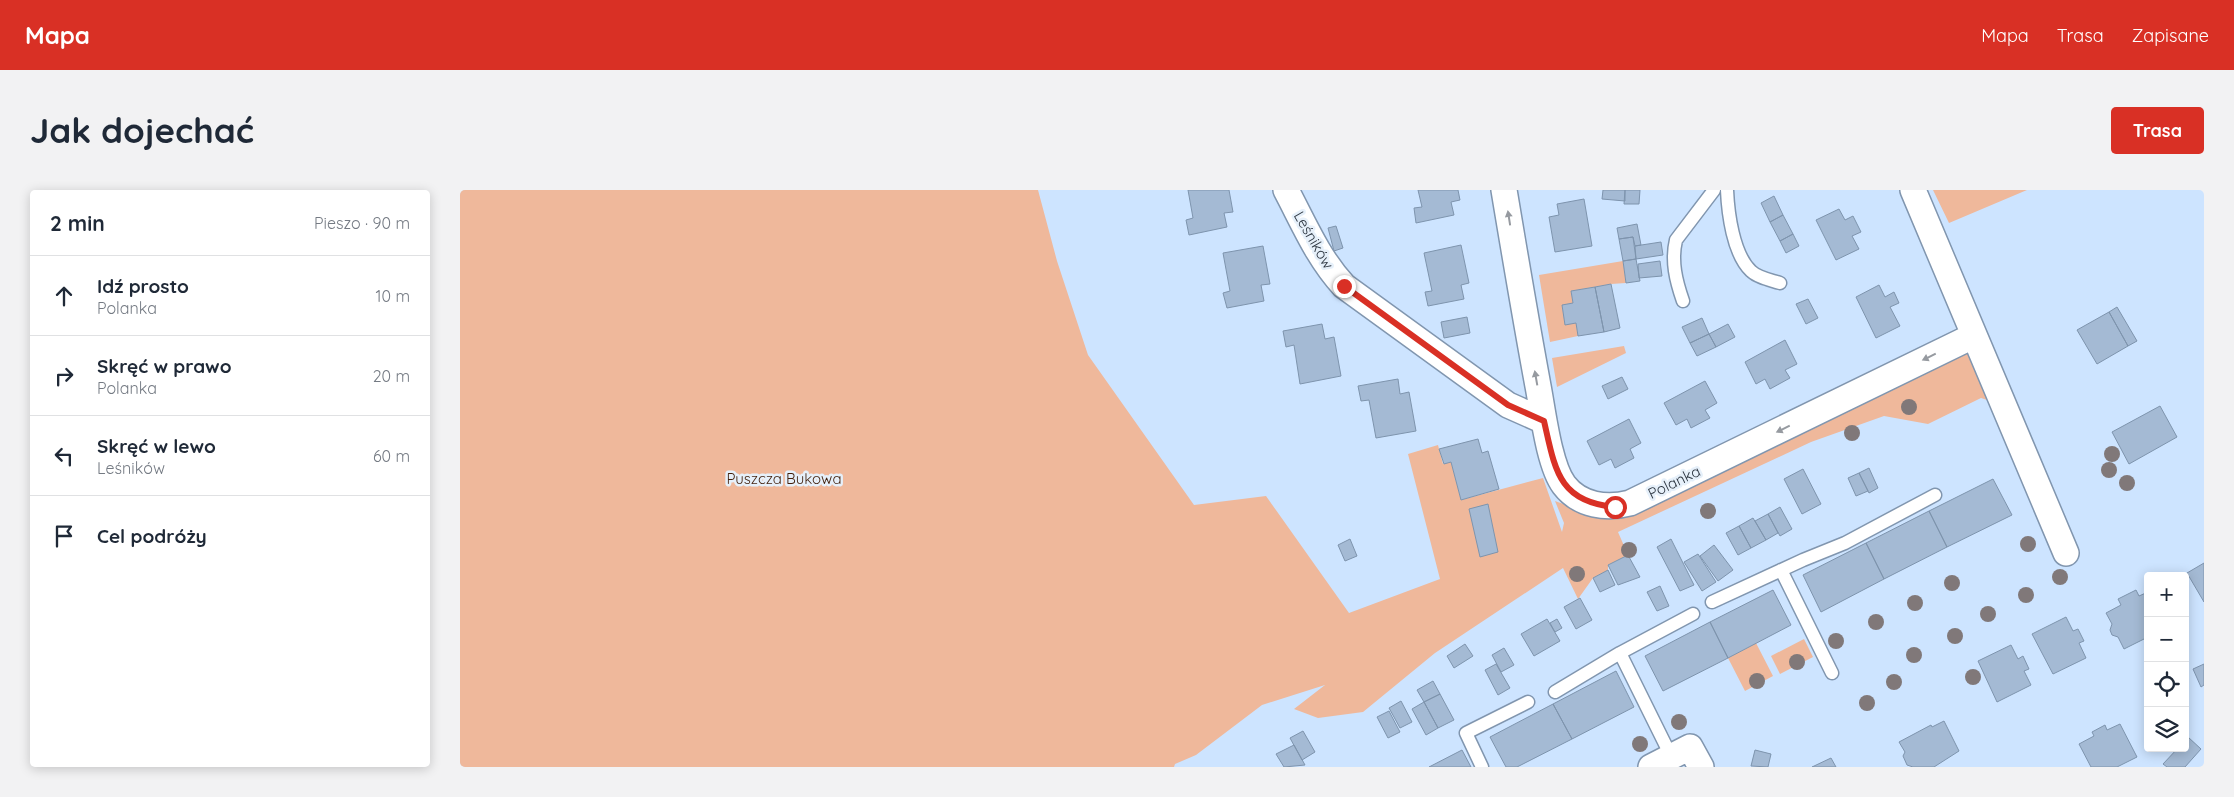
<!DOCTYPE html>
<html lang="pl">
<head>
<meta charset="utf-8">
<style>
  body { margin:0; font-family:Quicksand,sans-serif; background:#f2f2f3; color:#1f2937 }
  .controls { position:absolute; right:15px; bottom:15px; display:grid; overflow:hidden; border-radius:5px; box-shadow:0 2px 12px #0003 }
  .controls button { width:45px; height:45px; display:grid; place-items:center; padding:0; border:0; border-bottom:1px solid #e0e1e3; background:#fff; color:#1f2937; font:25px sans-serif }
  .stop { position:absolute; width:15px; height:15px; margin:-11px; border:4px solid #d93025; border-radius:50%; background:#fff }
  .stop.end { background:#d93025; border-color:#fff; box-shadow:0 1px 5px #0008 }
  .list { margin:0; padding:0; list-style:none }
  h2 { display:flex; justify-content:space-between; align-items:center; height:65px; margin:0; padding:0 20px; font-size:21px }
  h2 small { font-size:16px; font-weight:400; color:#747a83 }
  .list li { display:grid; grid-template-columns:32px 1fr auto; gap:15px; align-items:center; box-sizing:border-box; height:80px; padding:0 20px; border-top:1px solid #e0e1e3 }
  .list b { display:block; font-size:19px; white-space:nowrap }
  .list p { margin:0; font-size:16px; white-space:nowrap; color:#747a83 }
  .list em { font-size:16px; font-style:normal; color:#747a83 }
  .icon { flex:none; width:28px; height:28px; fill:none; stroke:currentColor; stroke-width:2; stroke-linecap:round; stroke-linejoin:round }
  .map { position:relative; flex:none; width:1744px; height:577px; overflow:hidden; border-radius:5px }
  header { display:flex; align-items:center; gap:30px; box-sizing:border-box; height:70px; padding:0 25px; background:#d93025; color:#fff }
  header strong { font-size:24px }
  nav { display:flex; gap:28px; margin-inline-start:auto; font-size:18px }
  .intro { display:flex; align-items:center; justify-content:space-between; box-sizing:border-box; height:120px; padding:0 30px }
  h1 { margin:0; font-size:35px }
  .button { padding:12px 22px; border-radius:5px; background:#d93025; color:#fff; font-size:18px; font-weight:700 }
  main { display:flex; gap:30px; padding:0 30px }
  aside { flex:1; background:#fff; border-radius:5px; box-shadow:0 2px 12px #0003 }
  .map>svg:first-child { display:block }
  .green { fill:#efb89b }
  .building { fill:#a4bad4; stroke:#7e94ad }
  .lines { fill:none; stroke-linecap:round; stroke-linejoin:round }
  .service-casing { stroke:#8196af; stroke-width:15 }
  .minor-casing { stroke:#8196af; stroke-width:28 }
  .service { stroke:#fff; stroke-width:12 }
  .minor { stroke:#fff; stroke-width:25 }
  .tree { fill:#807879 }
  .oneway { fill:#969aa0 }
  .route { stroke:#d93025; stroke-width:6 }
  .labels { text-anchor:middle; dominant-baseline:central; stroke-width:5; stroke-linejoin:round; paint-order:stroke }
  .street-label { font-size:15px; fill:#2c3540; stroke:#e6f0fa }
  .park-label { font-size:15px; fill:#411f0b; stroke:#e6f0fa }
</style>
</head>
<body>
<header>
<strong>Mapa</strong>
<nav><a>Mapa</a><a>Trasa</a><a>Zapisane</a></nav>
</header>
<div class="intro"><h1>Jak dojechać</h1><a class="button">Trasa</a></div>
<main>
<aside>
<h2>2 min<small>Pieszo · 90 m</small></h2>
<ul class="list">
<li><svg class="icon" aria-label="ahead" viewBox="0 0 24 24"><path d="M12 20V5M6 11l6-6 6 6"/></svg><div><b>Idź prosto</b><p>Polanka</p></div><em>10 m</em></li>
<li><svg class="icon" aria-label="right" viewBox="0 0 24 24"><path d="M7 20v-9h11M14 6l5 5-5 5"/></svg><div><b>Skręć w prawo</b><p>Polanka</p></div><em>20 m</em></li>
<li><svg class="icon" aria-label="left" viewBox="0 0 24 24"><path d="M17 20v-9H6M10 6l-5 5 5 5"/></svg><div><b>Skręć w lewo</b><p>Leśników</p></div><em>60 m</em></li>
<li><svg class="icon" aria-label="arrive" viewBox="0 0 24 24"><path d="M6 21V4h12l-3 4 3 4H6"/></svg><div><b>Cel podróży</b></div></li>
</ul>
</aside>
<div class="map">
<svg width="1744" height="577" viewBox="0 0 1744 577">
  <rect width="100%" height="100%" fill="#cde4ff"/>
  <path class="green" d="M0 0H578L597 71 628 165 734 315 806 306 889 423 980 389 948 264 978 255 983 274 991 272 1001 310 1083 288 1102 342 1104 333 1095 311C1111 317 1121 318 1137 316L1513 146 1539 206 1527 210 1521 208 1468 234 1424 226 1351 252 1158 342 1168 365 1148 375V380L1133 388 1118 409 1103 378 975 463 903 522 858 528 834 519 865 495 802 515 736 565 715 574 714 577H0Z
    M1473 0H1567L1489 33Z
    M1163 71 1166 93 1151 94 1111 101 1113 113 1102 116 1105 134 1116 133 1118 146 1090 152 1079 85Z
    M1164 156 1166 163 1097 197 1092 168Z
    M1344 449 1353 467 1320 484 1311 466Z
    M1296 453 1313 486 1285 501 1268 468Z"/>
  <path class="building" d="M728 0H769L773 22 764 23 767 37 729 45 726 30 733 28Z
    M958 0H998L1000 10 991 12 994 25 956 33 954 18 962 17Z
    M1143 0H1165V11L1142 9Z
    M1165 0H1180L1179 14H1164Z
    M1314 6 1323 25 1310 32 1301 13Z
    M1124 9 1132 56 1095 62 1089 27 1099 25 1097 14Z
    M1379 19 1385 30 1393 26 1401 42 1392 46 1399 59 1376 70 1356 30Z
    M1323 25 1333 44 1320 51 1310 32Z
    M1177 34 1181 55 1175 56 1173 47 1159 49 1157 38Z
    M876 36 883 58 874 61 868 38Z
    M1333 44 1339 56 1326 63 1320 51Z
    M1173 47 1176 69 1163 71 1159 49Z
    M1201 52 1203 65 1176 69 1175 56Z
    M1001 55 1009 93 1001 95 1004 109 968 116 965 102 972 101 964 63Z
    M803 56 810 94 801 95 804 111 767 118 763 103 770 101 763 63Z
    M1176 69 1180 91 1166 93 1163 71Z
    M1200 71 1202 86 1179 88 1178 74Z
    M1151 94 1160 138 1144 142 1135 97Z
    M1419 95 1425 107 1434 102 1439 113 1430 117 1440 136 1416 148 1396 107Z
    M1135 97 1144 142 1118 146 1116 133 1105 135 1102 115 1113 113 1111 101Z
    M1348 109 1358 128 1346 134 1336 114Z
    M1657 117 1677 151 1668 156 1649 122Z
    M1649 122 1668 156 1637 174 1617 140Z
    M1007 127 1010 143 984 148 981 132Z
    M1242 128 1249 144 1230 153 1222 137Z
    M862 134 865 149 874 147 881 186 840 194 834 155 826 157 823 141Z
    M1268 134 1275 147 1256 157 1249 144Z
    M1249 144 1256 157 1237 166 1230 153Z
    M1325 150 1337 174 1325 180 1330 188 1310 199 1305 189 1296 194 1285 172Z
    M1162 187 1168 199 1148 209 1142 196Z
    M938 189 940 204 949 202 956 241 916 248 909 210 901 211 898 196Z
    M1245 191 1257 213 1245 220 1250 228 1231 238 1227 229 1216 235 1204 213Z
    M1700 216 1717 247 1669 274 1652 242Z
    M1169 229 1181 253 1170 259 1174 268 1155 278 1151 269 1139 275 1127 251Z
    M1018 249 1022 263 1028 261 1039 299 1001 310 991 272 984 274 979 259Z
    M1409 278 1418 298 1409 303 1399 283Z
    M1343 279 1361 314 1342 324 1324 289Z
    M1399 283 1408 301 1396 306 1388 288Z
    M1533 289 1552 325 1487 357 1469 321Z
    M1028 314 1038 362 1020 367 1009 319Z
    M1320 317 1332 339 1320 346 1308 324Z
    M1469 321 1487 357 1424 389 1406 353Z
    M1308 324 1318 343 1306 350 1295 331Z
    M1293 328 1306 350 1291 358 1279 336Z
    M1279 336 1291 358 1278 365 1266 343Z
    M890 349 897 366 885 371 878 355Z
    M1211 349 1234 395 1220 401 1197 357Z
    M1406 353 1424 389 1361 422 1343 385Z
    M1254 355 1273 380 1258 391 1240 366Z
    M1238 364 1256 392 1242 401 1224 372Z
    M1168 365 1180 387 1158 395 1148 375Z
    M1744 373V412L1727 383Z
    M1148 380 1155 395 1140 402 1133 388Z
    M1200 396 1209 416 1197 421 1187 402Z
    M1313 400 1331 435 1268 468 1250 432Z
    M1676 400 1679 406 1688 402V447L1664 459 1658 447 1652 445 1650 440 1652 434 1646 423 1661 415 1658 409Z
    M1120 408 1132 430 1116 439 1104 417Z
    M1606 427 1613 441 1618 439 1624 451 1619 453 1626 468 1593 484 1572 444Z
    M1087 429 1100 451 1074 466 1061 444Z
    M1097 429 1102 438 1095 442 1090 433Z
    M1250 432 1268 468 1203 501 1185 466Z
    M1005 454 1013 466 994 478 987 466Z
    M1551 455 1558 469 1563 466 1569 479 1564 481 1571 495 1537 512 1518 471Z
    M1044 458 1054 475 1041 482 1032 465Z
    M1036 474 1050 498 1038 505 1025 480Z
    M1744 474V495L1741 497 1733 479Z
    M1156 481 1174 517 1112 549 1093 514Z
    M973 491 980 504 964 512 957 500Z
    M980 504 994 530 978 538 964 512Z
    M941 511 952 532 940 538 929 518Z
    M964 512 978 538 966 545 952 519Z
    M1093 514 1112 549 1057 577H1046L1030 547Z
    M929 521 940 542 928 548 917 527Z
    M1484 531 1499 561 1474 577H1453L1447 575 1443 566 1445 562 1439 552 1471 535 1472 537Z
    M1660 534 1677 567 1657 577H1631L1619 554 1634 546 1632 542 1645 535 1647 540Z
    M843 541 855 562 842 570 830 548Z
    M1728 547 1741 559 1725 577H1707L1703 574 1718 558H1725V550Z
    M834 555 845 575 824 577 816 564Z
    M1002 560 1011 577H969Z
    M1295 560 1311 564 1308 577 1291 576Z
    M1371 568 1376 577H1352Z"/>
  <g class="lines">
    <defs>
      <path id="service" d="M1267 0C1268 23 1273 64 1291 81 1298 88 1311 90 1320 93
        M1223 111C1216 91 1211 71 1216 50L1254 0
        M1321 380 1372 483
        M1252 412 1343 370 1385 353 1475 305
        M1095 502 1160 463
        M1211 566 1160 463 1233 424
        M1022 577 1006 543 1068 512"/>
      <path id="minor" d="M826 0C844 34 858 68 884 96L1048 215 1084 231
        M1044 0C1055 66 1066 131 1078 196 1083 222 1089 275 1104 295 1120 316 1147 319 1170 313L1513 146
        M1453 0 1606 363
        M1191 577 1230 557 1241 577"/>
    </defs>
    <use href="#service" class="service-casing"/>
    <use href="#minor" class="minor-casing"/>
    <use href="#service" class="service"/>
    <use href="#minor" class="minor"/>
  </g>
  <g class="tree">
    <circle cx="1449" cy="217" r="8"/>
    <circle cx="1392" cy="243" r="8"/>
    <circle cx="1652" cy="264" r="8"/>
    <circle cx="1649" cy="280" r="8"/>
    <circle cx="1667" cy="293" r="8"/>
    <circle cx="1248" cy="321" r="8"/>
    <circle cx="1568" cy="354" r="8"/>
    <circle cx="1169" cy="360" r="8"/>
    <circle cx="1117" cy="384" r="8"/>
    <circle cx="1600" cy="387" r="8"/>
    <circle cx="1492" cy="393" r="8"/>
    <circle cx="1566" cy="405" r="8"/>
    <circle cx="1455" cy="413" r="8"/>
    <circle cx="1528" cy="424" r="8"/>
    <circle cx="1416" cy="432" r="8"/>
    <circle cx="1495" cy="446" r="8"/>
    <circle cx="1376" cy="451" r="8"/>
    <circle cx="1454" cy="465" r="8"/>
    <circle cx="1337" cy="472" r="8"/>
    <circle cx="1513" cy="487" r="8"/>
    <circle cx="1297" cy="491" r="8"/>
    <circle cx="1434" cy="492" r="8"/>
    <circle cx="1407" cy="513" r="8"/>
    <circle cx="1219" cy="532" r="8"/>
    <circle cx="1180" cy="554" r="8"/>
  </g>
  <defs><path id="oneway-solid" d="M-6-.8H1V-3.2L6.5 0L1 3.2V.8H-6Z" transform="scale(1.25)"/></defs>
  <g class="oneway">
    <use href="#oneway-solid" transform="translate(1049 28) rotate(-99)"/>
    <use href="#oneway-solid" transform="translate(1469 167) rotate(154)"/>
    <use href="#oneway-solid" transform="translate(1076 188) rotate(-100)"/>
    <use href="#oneway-solid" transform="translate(1323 239) rotate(154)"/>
  </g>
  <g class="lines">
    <path class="route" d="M884 96 1048 215 1084 231C1095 279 1098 312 1155 317"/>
  </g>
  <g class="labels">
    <g class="street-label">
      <text transform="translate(854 50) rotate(60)">Leśników</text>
      <text transform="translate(1214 292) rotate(-26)">Polanka</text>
    </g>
    <g class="park-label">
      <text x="324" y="288">Puszcza Bukowa</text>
    </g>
  </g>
</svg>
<div class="controls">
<button>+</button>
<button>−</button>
<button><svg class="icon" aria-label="locate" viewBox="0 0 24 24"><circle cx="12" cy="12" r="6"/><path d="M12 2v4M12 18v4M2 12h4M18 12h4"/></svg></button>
<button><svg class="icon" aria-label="layers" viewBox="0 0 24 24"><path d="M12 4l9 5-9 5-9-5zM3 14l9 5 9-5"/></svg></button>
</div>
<div class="stop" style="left:1155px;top:317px"></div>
<div class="stop end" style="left:884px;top:96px"></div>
</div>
</main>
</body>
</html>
